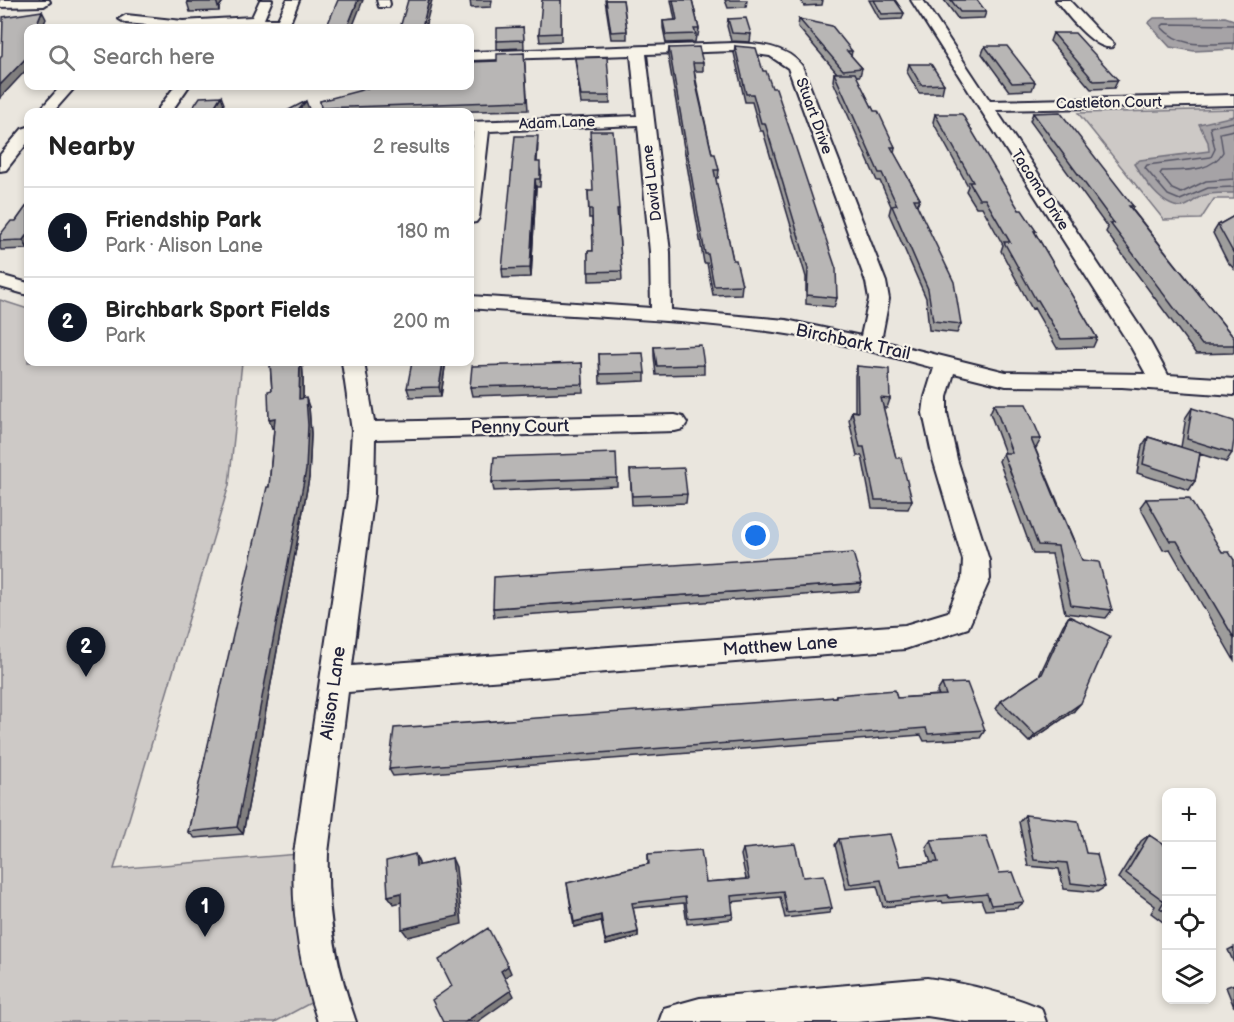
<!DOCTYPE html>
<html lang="en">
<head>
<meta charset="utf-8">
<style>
  body { margin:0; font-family:"Balsamiq Sans",sans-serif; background:#f6f6f6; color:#222 }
  .controls { position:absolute; right:18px; bottom:18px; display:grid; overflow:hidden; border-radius:12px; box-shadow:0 3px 9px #0003 }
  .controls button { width:54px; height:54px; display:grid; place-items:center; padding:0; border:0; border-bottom:2px solid #e0e0e0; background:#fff; color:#222; font:30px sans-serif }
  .you { position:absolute; left:756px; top:536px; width:21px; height:21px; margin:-15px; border:4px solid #fff; border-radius:50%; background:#1a73e8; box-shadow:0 0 0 9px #1a73e833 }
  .badge { display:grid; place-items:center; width:39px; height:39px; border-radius:50%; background:#111827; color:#fff; font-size:20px; font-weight:700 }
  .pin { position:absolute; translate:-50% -50px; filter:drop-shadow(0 2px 3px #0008) }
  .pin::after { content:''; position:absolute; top:32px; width:21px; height:18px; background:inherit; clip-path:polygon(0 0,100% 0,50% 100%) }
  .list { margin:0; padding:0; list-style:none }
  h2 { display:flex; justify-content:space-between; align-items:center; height:78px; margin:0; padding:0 24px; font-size:26px }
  h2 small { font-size:20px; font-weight:400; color:#767676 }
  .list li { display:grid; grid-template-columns:39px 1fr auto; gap:18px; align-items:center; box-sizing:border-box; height:90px; padding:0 24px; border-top:2px solid #e0e0e0 }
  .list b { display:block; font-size:22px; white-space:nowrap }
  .list p { margin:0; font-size:20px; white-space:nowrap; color:#767676 }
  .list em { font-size:20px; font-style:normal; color:#767676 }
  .icon { flex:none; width:33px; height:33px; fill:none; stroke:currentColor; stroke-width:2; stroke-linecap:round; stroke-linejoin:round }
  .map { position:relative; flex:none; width:1234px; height:1022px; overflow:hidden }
  .search { position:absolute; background:#fff; box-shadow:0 3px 9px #0003; left:24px; top:24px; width:450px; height:66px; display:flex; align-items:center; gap:15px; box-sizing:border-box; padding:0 21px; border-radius:12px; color:#767676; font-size:22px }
  .panel { position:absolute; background:#fff; box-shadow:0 3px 9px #0003; left:24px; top:108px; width:450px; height:258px; border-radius:12px }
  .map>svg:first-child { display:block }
  .green { fill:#cdc9c6; stroke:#787680; stroke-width:1.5 }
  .water { fill:#a6a3a6; stroke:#716f7b; stroke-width:1.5 }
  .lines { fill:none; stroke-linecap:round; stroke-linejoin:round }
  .shore { stroke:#575666; stroke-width:1.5 }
  .minor-casing { stroke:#22223b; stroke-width:4 }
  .minor { fill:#f7f3e8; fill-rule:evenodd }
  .wall { fill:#9e9d9c; stroke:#22223b; stroke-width:1.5 }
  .shaded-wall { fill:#817f7f; stroke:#22223b; stroke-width:1.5 }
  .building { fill:#b8b6b5; stroke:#22223b; stroke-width:1.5 }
  .labels { text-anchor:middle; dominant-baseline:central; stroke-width:4.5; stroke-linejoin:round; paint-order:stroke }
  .far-street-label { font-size:15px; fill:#22223b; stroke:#f7f3e8 }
  .street-label { font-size:18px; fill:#22223b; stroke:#f7f3e8 }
</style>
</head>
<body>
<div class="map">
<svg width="1234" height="1022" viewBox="0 0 1234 1022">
  <rect width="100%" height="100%" fill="#eae6de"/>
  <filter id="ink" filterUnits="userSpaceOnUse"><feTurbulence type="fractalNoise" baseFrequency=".0167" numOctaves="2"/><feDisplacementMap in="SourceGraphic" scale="12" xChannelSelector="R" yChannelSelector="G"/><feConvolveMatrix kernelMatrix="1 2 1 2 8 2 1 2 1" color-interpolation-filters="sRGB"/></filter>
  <g filter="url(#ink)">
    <path class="green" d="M1234 109V199H1214L1201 219 1164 220 1078 113Z
      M0 300 28 309V362H242L229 485 114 869 311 853 327 994 275 1022H0Z"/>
    <path class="water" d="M1225 17 1234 20V49L1194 51 1170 47 1148 23 1154 18Z
      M1234 116V193C1223 193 1212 192 1202 196 1194 199 1189 207 1181 207 1161 207 1143 178 1134 164L1140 160 1209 151 1208 142 1199 124Z"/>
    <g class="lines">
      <path class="shore" d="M1234 25 1164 24 1161 27C1181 49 1207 44 1234 43
        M1234 122 1210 127 1215 149 1211 157 1147 165 1145 168 1168 195 1180 200 1208 188 1234 187
        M1234 130 1220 133 1223 152C1211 173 1183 170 1162 171L1160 174 1172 189 1181 193 1206 181 1234 179"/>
      <defs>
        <path id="minor" d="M0 0H49L50 2 44 6 0 7Z
          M260 0H272L264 19H278L287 0H299L290 23 283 27 252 25 178 28 126 23 119 19 126 15 183 21 252 17Z
          M377 0H389L390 4 389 7H379Z
          M911 0H923L990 101 1234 95V105L996 110 1150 342 1168 375 1234 379V395L1122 387 1006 386 954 373 947 397V413L957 459 989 560 990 579 968 628 905 649 348 692 328 853C326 912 336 966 356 1022H318C299 966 291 912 294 853L348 494 352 431 342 362H364L374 422 675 415 683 417 687 423 683 429 675 431 375 439 374 494 352 666 905 625 948 612 962 579 963 560 933 459 923 413 925 397 934 368C885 355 837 341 787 334 683 318 575 317 470 308V296L651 308 650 252 638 125 489 131 479 218 476 222 470 223V158L473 132H470V122L637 116 631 55 470 60V52L734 43C758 44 786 45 802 66L886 282 889 299 881 341 1006 372 1146 374 1131 347ZM734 51 770 56 788 68 866 282 869 299 861 336 786 320 671 310 670 252 646 54Z
          M1056 0H1069L1098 31 1114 44 1112 47C1095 51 1065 13 1056 0Z
          M61 86H76L53 112H38Z
          M175 86H189L171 112H156Z
          M28 127V142L6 170 0 171V155L22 129Z
          M0 275 28 283V295L0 287Z
          M927 978C966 983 1004 993 1041 1008L1046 1022H966L927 1016 857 1022H659L664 1008 700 998Z"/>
      </defs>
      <use href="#minor" class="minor-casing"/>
      <use href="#minor" class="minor"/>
    </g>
    <path class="wall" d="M224 0 219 7V11L190 12 187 2Z
      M470 0H492L491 7 471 8Z
      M561 0V41L540 42 539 34Z
      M605 0H623L627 31V39H611Z
      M671 0H692L699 29 698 36H696L695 42 666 43 663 28V21L675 20Z
      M725 0H747L746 7 728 8Z
      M801 0H823L822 5 804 6Z
      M869 0H895L904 13 902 19 880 20Z
      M944 0H977L986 12 984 18 958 19Z
      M728 19 751 34 750 42 731 41 727 26Z
      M799 19 852 51 851 56 862 68 860 76H856L874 111 895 147 894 153 920 199 917 206 961 324 957 333 929 330 926 298 889 214 891 206 880 181H877L833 81 834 73H837L798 27Z
      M523 27 524 48 497 49V41Z
      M1053 33 1118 80 1114 88 1091 89 1050 41Z
      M735 46 763 71 837 298 834 307 806 304V277L763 131H760L752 102H745L734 53Z
      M985 46 1035 82 1032 90 1009 91 982 54Z
      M669 48 703 63V71H694L712 154 719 170 718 178H715L733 260 742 285 741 294 713 295 707 263H704L668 56Z
      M524 53 528 110 429 112H322L320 101 497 61Z
      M575 58 610 96V104H581Z
      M909 64 944 84 942 93H919L907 72Z
      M252 86H323L253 88Z
      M1033 113 1133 206 1132 209 1234 338V352L1233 353 1196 354 1106 232 1108 228 1030 121Z
      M935 114 1019 210 1036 231 1035 233 1097 338 1093 347 1057 348 1034 308 1032 309 1001 251 1003 245 982 207H976L966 191 968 186 933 122Z
      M538 144 537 162 541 171 540 187H536L531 277 503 278 502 269Z
      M588 191 619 209V217H618L622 280 589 281 588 251H593L592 218H589Z
      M28 204V249L1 250 0 248V235L16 221Z
      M1234 216V269L1227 261 1213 233 1218 225Z
      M654 347 704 365V374L656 375 654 356Z
      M599 354 645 373V381L600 383Z
      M270 362H302L303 376V398L309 407 311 434 309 478 243 834 195 838 188 832 269 487 274 428H272L269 419 272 390Z
      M582 363 583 392 472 396 470 387Z
      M857 366 890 399 887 408H883L896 458 912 500 908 509 872 508 862 456H857L849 420 852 411 855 412V375Z
      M445 367 441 396 410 397 407 388Z
      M994 404 1041 439 1036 448H1035L1082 560 1112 610 1106 618 1065 613 1052 554H1033L999 461 1003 453H1005L990 413Z
      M1192 408 1232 453 1226 462 1200 454 1195 481 1189 490 1137 473 1142 446 1148 437 1181 447 1186 417Z
      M630 470 687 494 686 503 632 505Z
      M617 478V486L494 491 492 482Z
      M1146 499 1234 560V660L1170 549 1163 550 1140 507Z
      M862 583 859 591 494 617 493 608Z
      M1069 616 1074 711 1029 742 996 709 1001 701 1039 676 1063 625Z
      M942 684 985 730 980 738 924 741 921 735 393 776 389 769 835 697 836 695 897 698 939 695 937 692Z
      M1025 815 1086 853 1105 887 1097 892 1064 889 1059 869 1028 866 1019 822Z
      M1149 835 1167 847V925L1151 913 1155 906 1118 878 1141 841Z
      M839 839 900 866 931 863 926 847 931 840 999 873 1024 902 1017 908 985 910 981 900 943 903 942 901 883 907 877 886 846 889 835 845Z
      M743 849 803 877 832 908 829 913 785 918 780 897 731 902 733 914 732 919 687 924 684 903 633 908 638 932V937L606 945 601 921 574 927 567 883 648 864V854L706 882 746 879 741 855Z
      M1234 947V963L1228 950Z
      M1234 984V1007L1226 987Z"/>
    <path class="shaded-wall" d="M216 0H224L219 7V11Z
      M358 0H363L352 28H347Z
      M429 0H432L425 28H422Z
      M42 11 46 19 42 28H35Z
      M28 56V68L0 98V85Z
      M221 96 224 104 219 112H211Z
      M306 101 309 109 306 112H297Z
      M535 179 536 187 531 277 530 268Z
      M28 233V249L23 240Z
      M300 362H302L303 376V408L299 399Z
      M443 362H444L445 367 441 396 439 387Z
      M306 398 309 407 311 434 309 478 243 834 237 827Z
      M275 418 279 427 272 428 269 419Z
      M1081 703 1074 711 1029 742 1035 735Z
      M415 854 419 863 420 875 416 866Z
      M452 858 456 867 462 924 408 937 402 929Z
      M401 893 406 901 394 904 388 896Z
      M601 915V921L574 927V922Z
      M638 932V937L606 945 605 940Z
      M508 966 511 973 504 978 501 971Z
      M511 990 514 996 477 1022H465Z"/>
    <path class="building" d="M188 0H216V2H187Z
      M338 0H358L347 28H326Z
      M408 0H429L422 28H400Z
      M542 0H561V33L539 34Z
      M606 0H623L627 31 611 32Z
      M673 0H692L699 29H694L696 34 666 35 663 21 677 20Z
      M874 0H895L904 13 882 14Z
      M951 0H977L986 12H960Z
      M42 11 35 28H28V56L0 85V59L2 55 3 17Z
      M746 18 751 34 732 33 728 19Z
      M799 19 832 26 852 51H847L862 68 843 70Z
      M523 27 524 40 497 41V28Z
      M1053 33H1075L1118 80 1094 81Z
      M735 46 756 48 763 71H766L772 88H776L836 269 837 298 807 295 808 268 765 123H761L753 94H746Z
      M985 46H1007L1035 82 1012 83Z
      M699 47 703 63H693L696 84 712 154H715L719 170H714L733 260H736L742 285 714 286 708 254H705L669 48Z
      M524 53 527 101 321 108 320 101 377 86H470V62L497 61V54Z
      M607 57 610 96H581L575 58Z
      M909 64H931L944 84 921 85Z
      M834 73H855L874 111H878L895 147H891L920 199H914L954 282 961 324 933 321 928 289 892 206 897 205 882 173H879Z
      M221 96 211 112H190L200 97Z
      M306 101 297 112H285Z
      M1060 112 1133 206H1129L1234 338V345H1202L1110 223H1114L1033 113Z
      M935 114H962L1019 210H1022L1036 231H1034L1097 338 1061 339 1038 300H1036L1004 242H1010L985 199H979L969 182H973Z
      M590 131H613L619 209H617L622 271 588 272V251H593L592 209H589L588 191H593Z
      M515 136H538L536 162H540V179H535L530 268 502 269Z
      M28 204V233L23 240 0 241V235L11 221H16Z
      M1234 216V254L1218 225Z
      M701 345 704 365 657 366 654 347Z
      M643 353 645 373 600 374 599 354Z
      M270 362H300L299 399 306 398 308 425 306 470 237 827 188 832 267 487H269L275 418 269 419 268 391 272 390Z
      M412 362H443L439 387 407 388Z
      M582 363 583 384 470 387 472 366Z
      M857 366 889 369 890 399 881 398 896 458H901L912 500H875L864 447H860L852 411 858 412Z
      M994 404H1026L1041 439H1031L1057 503 1082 560 1099 562 1112 610 1071 605 1058 546 1038 545 1018 492 1003 453H1012Z
      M1192 408 1234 421V440L1232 453 1187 439Z
      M1148 437 1200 453 1195 481 1143 464Z
      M616 453 617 478 492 482 494 457Z
      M684 468 687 494 632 496 630 470Z
      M1189 498 1222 552H1229L1234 560V638L1177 541H1170L1146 499Z
      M853 553 862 583 493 608 494 577Z
      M1069 616 1110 636 1081 703 1035 735 1001 701 1042 674Z
      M967 683 985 730 928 734 926 728 389 769 394 728 836 697V695L895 690 897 698 946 695 942 684Z
      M1025 815 1078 821 1086 853 1097 854 1105 887 1071 883 1067 863 1034 860Z
      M890 834 900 866 938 862 931 840 986 836 999 873 1013 872 1024 902 991 905 987 894 949 898 948 895 887 902 881 880 850 884 839 839Z
      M1149 835 1167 847V913L1160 908 1164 901 1126 873Z
      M795 844 803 877 824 875 832 908 787 913 783 891 731 896 733 914 688 918 685 897 632 903 638 932 605 940 601 915 574 922 567 883 649 864 648 854 701 850 706 882 749 879 743 849Z
      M415 854 416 866 452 858 458 916 402 929 401 893 388 896 386 861Z
      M488 928 508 966 501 971 511 990 465 1022H443L432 1000 452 986 439 960Z"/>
  </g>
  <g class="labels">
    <g class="far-street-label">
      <text transform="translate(1109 103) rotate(-1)">Castleton Court</text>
      <text transform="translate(814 116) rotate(70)">Stuart Drive</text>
      <text transform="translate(557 123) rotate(-2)">Adam Lane</text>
      <text transform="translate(652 183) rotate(-97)">David Lane</text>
      <text transform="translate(1040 190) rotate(57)">Tacoma Drive</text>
    </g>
    <g class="street-label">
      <text transform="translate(853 342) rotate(12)">Birchbark Trail</text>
      <text transform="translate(520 427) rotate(-1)">Penny Court</text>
      <text transform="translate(780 646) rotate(-4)">Matthew Lane</text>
      <text transform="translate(333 693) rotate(-82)">Alison Lane</text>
    </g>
  </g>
</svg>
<div class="controls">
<button>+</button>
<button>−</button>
<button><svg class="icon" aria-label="locate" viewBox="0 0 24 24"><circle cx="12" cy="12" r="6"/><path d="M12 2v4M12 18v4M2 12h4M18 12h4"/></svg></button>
<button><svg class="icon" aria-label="layers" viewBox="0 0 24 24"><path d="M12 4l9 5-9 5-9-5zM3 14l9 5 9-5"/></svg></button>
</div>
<div class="you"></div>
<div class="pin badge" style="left:205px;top:937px">1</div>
<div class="pin badge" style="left:86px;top:677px">2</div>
<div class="search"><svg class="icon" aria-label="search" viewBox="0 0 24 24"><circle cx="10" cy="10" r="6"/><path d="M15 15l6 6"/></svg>Search here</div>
<section class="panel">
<h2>Nearby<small>2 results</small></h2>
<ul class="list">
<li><span class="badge">1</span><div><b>Friendship Park</b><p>Park · Alison Lane</p></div><em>180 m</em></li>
<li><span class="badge">2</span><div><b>Birchbark Sport Fields</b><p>Park</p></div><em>200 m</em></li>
</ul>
</section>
</div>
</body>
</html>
